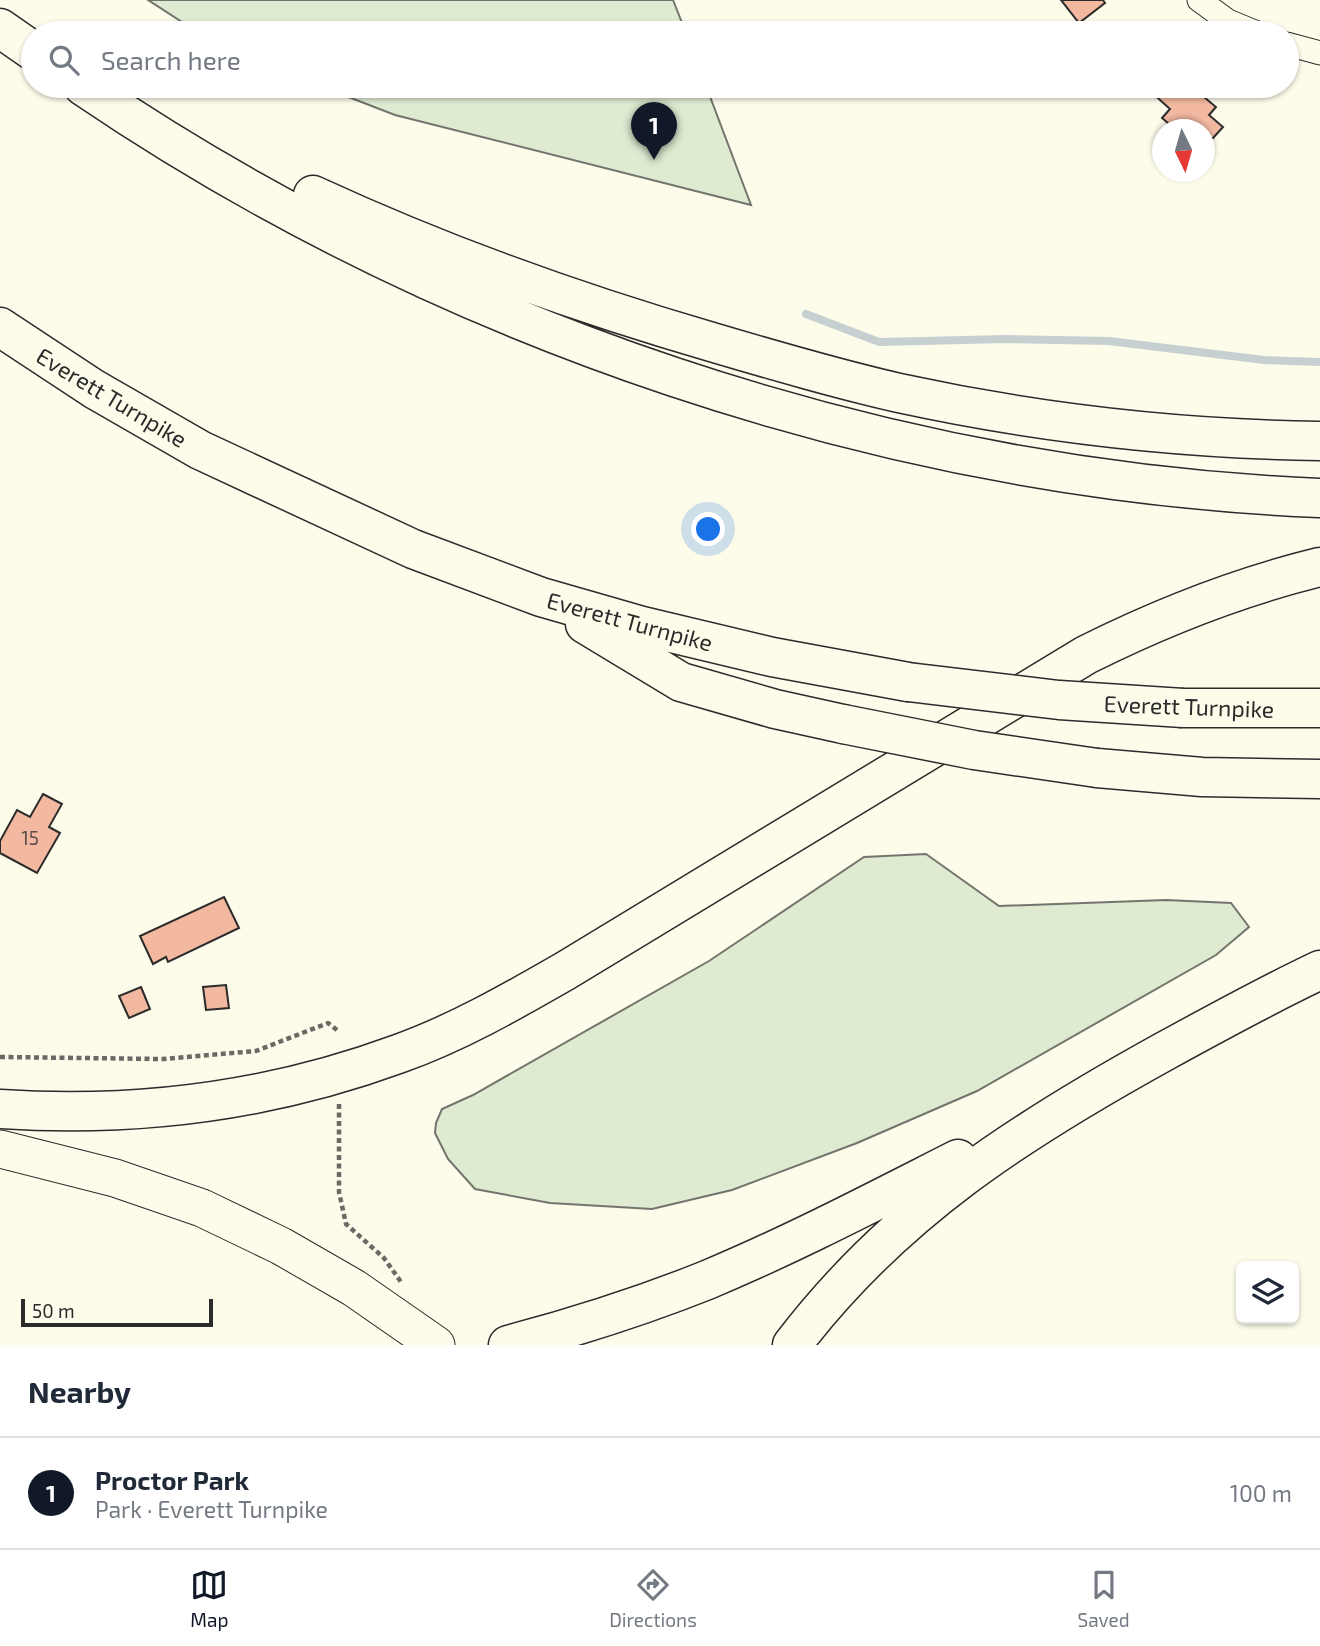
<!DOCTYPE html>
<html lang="en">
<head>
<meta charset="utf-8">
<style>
  body { margin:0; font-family:"Exo 2",sans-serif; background:#f2f2f3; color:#1f2937 }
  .controls { position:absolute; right:21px; bottom:21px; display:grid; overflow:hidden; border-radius:10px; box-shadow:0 2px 5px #0004 }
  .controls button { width:63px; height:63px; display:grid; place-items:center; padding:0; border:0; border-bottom:2px solid #e0e1e3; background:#fff; color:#1f2937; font:35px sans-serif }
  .compass { position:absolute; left:1152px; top:119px; width:63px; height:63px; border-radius:50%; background:#fff; box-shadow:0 2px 5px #0004; rotate:175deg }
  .scale { position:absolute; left:21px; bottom:18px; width:192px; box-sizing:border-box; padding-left:7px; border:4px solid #2b2b2b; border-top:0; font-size:19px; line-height:24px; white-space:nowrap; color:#2b2b2b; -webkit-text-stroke:5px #fdfbea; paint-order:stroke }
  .you { position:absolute; left:709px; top:530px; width:24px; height:24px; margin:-18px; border:5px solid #fff; border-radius:50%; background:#1a73e8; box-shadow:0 0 0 10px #1a73e833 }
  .badge { display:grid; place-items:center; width:46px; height:46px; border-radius:50%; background:#111827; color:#fff; font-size:23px; font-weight:700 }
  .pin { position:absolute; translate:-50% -58px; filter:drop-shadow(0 2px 4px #0008) }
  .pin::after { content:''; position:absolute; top:37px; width:24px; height:21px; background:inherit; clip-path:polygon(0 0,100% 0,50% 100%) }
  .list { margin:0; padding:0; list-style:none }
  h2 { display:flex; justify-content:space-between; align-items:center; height:91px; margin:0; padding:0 28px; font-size:30px }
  h2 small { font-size:23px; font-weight:400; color:#747a83 }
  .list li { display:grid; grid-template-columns:46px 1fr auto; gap:21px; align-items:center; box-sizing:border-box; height:112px; padding:0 28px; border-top:2px solid #e0e1e3 }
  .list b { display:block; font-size:26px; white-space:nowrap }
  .list p { margin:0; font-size:23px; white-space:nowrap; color:#747a83 }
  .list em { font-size:23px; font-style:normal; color:#747a83 }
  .icon { flex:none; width:38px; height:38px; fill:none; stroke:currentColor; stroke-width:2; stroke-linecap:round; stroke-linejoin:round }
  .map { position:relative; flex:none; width:1320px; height:1345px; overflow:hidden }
  .search { position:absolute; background:#fff; box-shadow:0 2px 5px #0004; left:21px; right:21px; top:21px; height:77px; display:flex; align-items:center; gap:18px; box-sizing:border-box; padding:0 24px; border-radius:38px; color:#747a83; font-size:26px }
  .sheet { height:203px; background:#fff }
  nav { display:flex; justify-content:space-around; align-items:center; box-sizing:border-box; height:98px; border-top:2px solid #e0e1e3; background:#fff; font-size:19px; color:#747a83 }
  nav a { display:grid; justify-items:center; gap:4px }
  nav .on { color:#111827 }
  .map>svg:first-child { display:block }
  .green { fill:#deebd1; stroke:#74746e; stroke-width:2 }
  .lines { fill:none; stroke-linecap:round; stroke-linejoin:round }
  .stream { stroke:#c7d0d0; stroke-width:8 }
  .building { fill:#f2b8a0; stroke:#2b2b2b; stroke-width:2 }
  .street-casing { stroke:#2b2b2b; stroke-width:25 }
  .primary-casing { stroke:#2b2b2b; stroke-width:39 }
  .highway-casing { stroke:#2b2b2b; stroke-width:41 }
  .path { stroke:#6a6964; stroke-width:4.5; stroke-dasharray:5 3.5; stroke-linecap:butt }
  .street { stroke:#fdfbea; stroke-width:23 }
  .primary { stroke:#fdfbea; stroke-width:37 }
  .highway { stroke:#fdfbea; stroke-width:38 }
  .highway-bridge-casing { stroke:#2b2b2b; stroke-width:41; stroke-linecap:butt }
  .highway-bridge { stroke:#fdfbea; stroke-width:38 }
  .labels { text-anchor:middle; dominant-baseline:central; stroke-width:5; stroke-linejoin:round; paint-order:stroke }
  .number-label { font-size:19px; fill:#5d4e48 }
  .street-label { font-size:23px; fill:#2b2b2b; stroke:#fdfbea }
</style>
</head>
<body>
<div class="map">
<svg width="1320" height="1345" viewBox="0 0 1320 1345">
  <rect width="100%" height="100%" fill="#fdfbea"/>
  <path class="green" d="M148 0H673L686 33H199Z
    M320 86H706L751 205 395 115Z
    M926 854 999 906 1166 900 1231 903 1249 927 1216 955 977 1091 857 1143 732 1190 652 1209 550 1203 475 1189 448 1159 435 1133 436 1123 442 1109 473 1095 709 961 864 857Z"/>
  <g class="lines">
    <path class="stream" d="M806 314 879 342 1006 339 1109 341 1264 360 1320 362"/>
  </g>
  <path class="building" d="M1061 0H1103L1105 3 1079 23Z
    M1153 86H1191L1216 107 1209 115 1223 127 1204 148V130H1176L1162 118 1170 109 1149 90Z
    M43 794 62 804 49 827 60 833 37 873 0 853V841L17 810 30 817Z
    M224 897 239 928 168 962 166 957 153 964 140 936Z
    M226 985 229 1008 206 1010 203 987Z
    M141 987 150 1009 129 1018 119 996Z"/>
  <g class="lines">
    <defs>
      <path id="street" d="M1199 0 1228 21 1257 33
        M1287 44 1320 53"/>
      <path id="primary" d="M0 1149 115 1178 202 1208 281 1246 354 1288 436 1345"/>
      <path id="highway" d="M0 28 33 51
        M83 86C442 330 886 480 1320 498
        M313 195C443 255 577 303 715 343 776 361 837 379 899 393 1037 423 1180 439 1320 441
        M0 327 94 389 200 450 413 549 541 597 642 626 772 657 908 682
        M585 624 681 682 775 709 843 724
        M1183 708H1320
        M1097 768 1202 777 1320 779
        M0 1109C136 1118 270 1101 398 1054 457 1033 511 1002 565 971L1086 655C1162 617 1238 587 1320 567
        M508 1345C576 1327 642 1306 707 1280 793 1244 875 1201 958 1159
        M792 1345C894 1211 1020 1131 1165 1051 1216 1023 1267 995 1320 970"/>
    </defs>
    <use href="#street" class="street-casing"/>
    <use href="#primary" class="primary-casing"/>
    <use href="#highway" class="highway-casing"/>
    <path class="path" d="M0 1057 163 1059 256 1051 328 1023 337 1030
      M339 1104V1192L346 1224 384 1258 401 1282"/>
    <use href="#street" class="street"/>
    <use href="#primary" class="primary"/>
    <use href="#highway" class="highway"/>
    <defs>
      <path id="highway-bridge" d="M908 682 1059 700 1183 708
        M843 724 974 750 1097 768"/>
    </defs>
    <use href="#highway-bridge" class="highway-bridge-casing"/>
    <use href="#highway-bridge" class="highway-bridge"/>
  </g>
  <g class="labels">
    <g class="number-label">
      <text x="30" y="837">15</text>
    </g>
    <g class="street-label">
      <text transform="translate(112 397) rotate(31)">Everett Turnpike</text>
      <text transform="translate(630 621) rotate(15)">Everett Turnpike</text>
      <text transform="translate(1189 706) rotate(2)">Everett Turnpike</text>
    </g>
  </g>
</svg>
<div class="controls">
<button><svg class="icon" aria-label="layers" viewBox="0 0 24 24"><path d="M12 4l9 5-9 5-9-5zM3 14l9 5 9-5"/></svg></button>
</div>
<svg class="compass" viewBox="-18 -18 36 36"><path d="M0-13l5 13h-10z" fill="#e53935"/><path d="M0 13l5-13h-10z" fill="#747a83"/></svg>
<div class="scale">50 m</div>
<div class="you"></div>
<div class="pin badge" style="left:654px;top:160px">1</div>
<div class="search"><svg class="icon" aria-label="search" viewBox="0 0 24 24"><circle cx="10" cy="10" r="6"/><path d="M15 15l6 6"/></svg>Search here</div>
</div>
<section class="sheet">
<h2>Nearby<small></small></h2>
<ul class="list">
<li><span class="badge">1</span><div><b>Proctor Park</b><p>Park · Everett Turnpike</p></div><em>100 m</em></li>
</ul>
</section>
<nav>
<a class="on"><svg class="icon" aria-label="map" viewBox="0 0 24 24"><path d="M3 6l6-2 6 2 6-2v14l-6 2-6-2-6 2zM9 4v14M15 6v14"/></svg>Map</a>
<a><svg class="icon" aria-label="directions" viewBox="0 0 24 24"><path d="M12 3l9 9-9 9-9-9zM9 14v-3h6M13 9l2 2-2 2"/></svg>Directions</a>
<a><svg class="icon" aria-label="saved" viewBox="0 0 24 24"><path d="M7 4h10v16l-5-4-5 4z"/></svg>Saved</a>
</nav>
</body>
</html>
